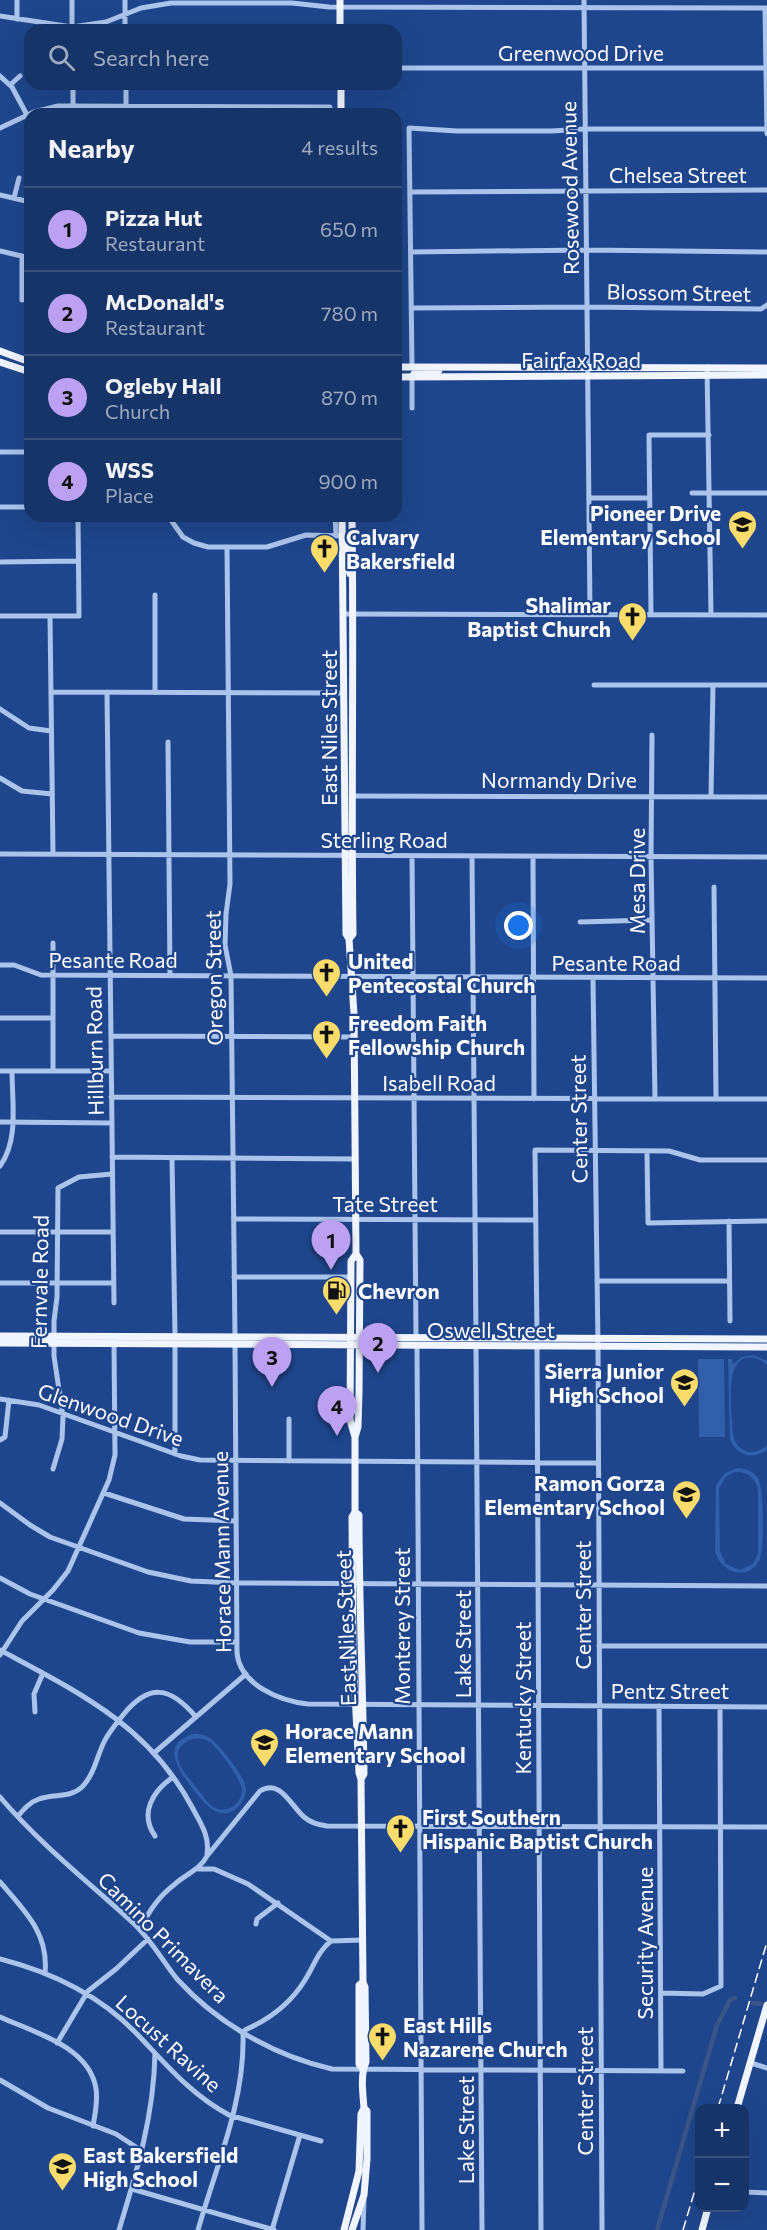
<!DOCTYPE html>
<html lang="en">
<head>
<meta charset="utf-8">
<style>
  body { margin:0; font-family:Commissioner,sans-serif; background:#243f71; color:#f1f3f6 }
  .controls { position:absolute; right:18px; bottom:18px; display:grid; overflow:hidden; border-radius:12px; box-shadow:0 6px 24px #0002 }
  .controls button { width:54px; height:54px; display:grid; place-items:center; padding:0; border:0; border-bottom:2px solid #364f7d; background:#173469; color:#f1f3f6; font:30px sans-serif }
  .you { position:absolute; left:519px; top:926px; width:21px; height:21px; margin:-15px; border:4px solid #fff; border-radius:50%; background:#1a73e8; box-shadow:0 0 0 9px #1a73e833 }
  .badge { display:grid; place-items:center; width:39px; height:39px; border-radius:50%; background:#bca0f2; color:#111; font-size:20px; font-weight:700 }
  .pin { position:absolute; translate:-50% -50px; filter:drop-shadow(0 2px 3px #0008) }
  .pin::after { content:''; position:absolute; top:32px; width:21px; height:18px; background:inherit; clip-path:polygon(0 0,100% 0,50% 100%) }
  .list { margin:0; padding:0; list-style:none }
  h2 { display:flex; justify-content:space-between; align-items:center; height:78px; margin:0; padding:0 24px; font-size:26px }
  h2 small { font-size:20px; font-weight:400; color:#9eaac0 }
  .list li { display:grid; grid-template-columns:39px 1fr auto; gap:18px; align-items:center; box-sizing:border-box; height:84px; padding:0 24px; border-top:2px solid #364f7d }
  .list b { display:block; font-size:22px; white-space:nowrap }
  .list p { margin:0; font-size:20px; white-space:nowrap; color:#9eaac0 }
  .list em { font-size:20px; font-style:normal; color:#9eaac0 }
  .icon { flex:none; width:33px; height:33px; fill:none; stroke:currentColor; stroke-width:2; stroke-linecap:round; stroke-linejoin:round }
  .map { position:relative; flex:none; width:767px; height:2230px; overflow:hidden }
  .search { position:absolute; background:#173469; box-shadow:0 6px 24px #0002; left:24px; top:24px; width:378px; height:66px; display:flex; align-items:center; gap:15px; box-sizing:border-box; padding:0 21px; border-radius:18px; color:#9eaac0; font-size:22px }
  .panel { position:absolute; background:#173469; box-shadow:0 6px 24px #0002; left:24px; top:108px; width:378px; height:414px; border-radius:18px }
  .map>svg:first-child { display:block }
  .green { fill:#325fa9; fill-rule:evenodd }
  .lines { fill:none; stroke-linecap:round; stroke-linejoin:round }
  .canal { stroke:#395588; stroke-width:4.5 }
  .minor { stroke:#abc4ec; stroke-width:5 }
  .major { stroke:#f1f5ff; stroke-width:7 }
  .rail { stroke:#fff; stroke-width:1.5; stroke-dasharray:10 4.5; stroke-linecap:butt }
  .labels { text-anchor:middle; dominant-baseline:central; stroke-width:4.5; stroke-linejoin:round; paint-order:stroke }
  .street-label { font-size:21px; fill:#fff; stroke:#1f468c }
  .poi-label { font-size:21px; font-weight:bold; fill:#fff; stroke:#1f468c; text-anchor:start }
</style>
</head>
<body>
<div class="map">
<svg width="767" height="2230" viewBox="0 0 767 2230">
  <rect width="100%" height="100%" fill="#1f468c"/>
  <path class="green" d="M753 1355 767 1361V1365C761 1359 754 1356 745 1358 724 1365 732 1416 733 1434 736 1452 754 1458 767 1445L766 1451C751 1460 736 1455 730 1439L728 1359H732L733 1364 742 1357Z
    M698 1359H724L725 1437H699Z
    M738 1468C746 1469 753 1471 758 1478 764 1488 765 1550 759 1561 747 1582 719 1572 715 1550L716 1485 725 1473ZM734 1472C747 1471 756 1477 758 1491V1553L753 1564 740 1570 726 1564 720 1551 719 1488 726 1477Z
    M194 1734C199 1734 203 1734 208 1737 217 1741 242 1774 245 1784 247 1791 245 1799 240 1805 221 1826 203 1802 192 1788 179 1771 159 1743 194 1734ZM192 1739C198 1738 204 1738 210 1742 218 1748 243 1781 242 1791 241 1805 227 1813 215 1808 207 1804 202 1794 196 1787 184 1772 164 1751 192 1739Z"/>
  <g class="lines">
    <path class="canal" d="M753 2003 761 2004
      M657 2230 717 2025 730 2000 735 1998"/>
    <path class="minor" d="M17 0V19
      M72 0V28
      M125 0V30
      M584 0 590 614
      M765 8 767 134
      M0 16 72 27 106 22 141 8 171 3H292L329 7 767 8
      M396 68H766
      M0 76 12 87 27 115
      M73 84V114
      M126 84V114
      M10 85 20 76
      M0 128 34 112 58 106 330 107
      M410 192 767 190
      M0 195 30 202
      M14 198 19 178
      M0 251 30 258
      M411 252 586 250 767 252
      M22 256V300
      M411 308 587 307 761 309 767 305
      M412 367 409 128 457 131H552L585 129H767
      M707 367 711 614
      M412 377V408
      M0 452H30
      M692 493H767
      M589 498H649
      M0 507H30
      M168 516 183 537 194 543 208 547H267L306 535 343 536
      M335 516 336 535
      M227 547 230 884 226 914 225 945 231 976 235 1337
      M0 562 78 561
      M155 595V692
      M343 614 767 615
      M651 614 649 435H709
      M0 616H79L78 516
      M50 616 53 854
      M594 685H767
      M51 692 344 693
      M107 692 114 1303
      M0 709 29 728 51 731
      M652 735 651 857 655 1099
      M168 742 170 976
      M0 778 22 791 52 794
      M352 796 767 797
      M711 796 713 685
      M0 854 767 857
      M412 856 416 1337
      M472 856 476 1337
      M533 856 534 1099
      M714 887 716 1099
      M580 922 652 920
      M0 965H14L41 975 767 978
      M593 979 598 1345 602 2230
      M0 1018H53
      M111 1036 354 1037
      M0 1071H111
      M53 1071V943
      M111 1097 767 1099
      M0 1122 112 1123
      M647 1151 648 1223 767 1221
      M112 1157 356 1159
      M172 1158 175 1336
      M0 1166C19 1140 12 1102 12 1071
      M234 1219 536 1220
      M729 1221 730 1321
      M0 1232H113
      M234 1277H351
      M597 1281H729
      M0 1283H113
      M537 1338 535 1150 669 1151 700 1160H767
      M175 1344V1454
      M235 1345 237 1653C240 1685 280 1701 308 1704L767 1707
      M417 1346 422 2230
      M476 1346 482 2230
      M537 1346 541 2230
      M0 1399 39 1405 181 1456 200 1460 598 1463
      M289 1419V1461
      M0 1440 5 1437 9 1400
      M53 1469 62 1439 63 1417 54 1356V1321L57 1297 58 1188 79 1177 112 1174
      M104 1493 184 1519 236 1521
      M0 1503 30 1525 50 1537 148 1572 191 1581 237 1583 767 1586
      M0 1578 30 1594 139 1633 190 1642H237
      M599 1646H767
      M0 1650C78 1692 148 1725 192 1807 200 1822 210 1836 207 1854
      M0 1655 22 1621 53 1590 68 1571 109 1480 115 1455 114 1343
      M659 1706 661 2071
      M35 1712 34 1694 43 1673
      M154 1753 246 1674
      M0 1797C39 1843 87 1881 132 1922 150 1938 162 1960 177 1979 217 2023 274 2056 332 2069L683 2071
      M18 1816C24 1809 30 1802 39 1799 54 1793 69 1799 82 1787 94 1775 97 1756 104 1742 109 1732 116 1724 123 1715 149 1683 170 1686 196 1717
      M155 1836C139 1813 153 1791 173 1777
      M199 1869H214L248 1884 331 1941 362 1940
      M0 1882C24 1910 49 1933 45 1973
      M256 1924 257 1919 278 1903
      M140 1930C148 1912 159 1896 175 1884 186 1874 200 1870 207 1856L260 1791C280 1778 291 1806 304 1817 311 1823 318 1825 327 1826L767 1827
      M0 1959C51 1972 99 1995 136 2033 166 2064 191 2095 229 2115L321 2141
      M661 1993 703 1994 721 1986 720 1707
      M0 2017C34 2032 90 2047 96 2089 98 2101 95 2114 93 2126
      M57 2043 88 1991 116 1969 148 1939
      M751 2063 767 2068
      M0 2080 48 2108 116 2134 142 2151
      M132 2189 274 2230
      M744 2192 767 2193
      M119 2230C137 2171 154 2115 155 2053
      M198 2230C216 2166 245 2102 243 2034L245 2030C270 2019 291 2003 305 1980 314 1966 318 1951 331 1941
      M272 2230 300 2135
      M363 2230 364 2199"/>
    <path class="major" d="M340 0V30
      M341 84V114
      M0 351 30 362
      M0 362 30 372
      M396 367 767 368
      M396 377 767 375
      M412 377 415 372 439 370
      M342 516 346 934 349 939 354 1014 356 1254 360 1260 359 1392 358 1427 355 1437V1512L352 1517 353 1653 359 1773 361 1779 363 1982 365 1987 366 2062C360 2075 363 2094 364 2108L367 2111V2159L364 2195 352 2230
      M343 536C351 546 346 562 350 574
      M349 939 353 934C351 795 354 656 352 516
      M0 1336 767 1339
      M0 1343 767 1347
      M355 1437 350 1420 351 1261 356 1254
      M355 1512 359 1515C359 1602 363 1688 364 1774L361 1779
      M363 1982 359 1985V2064L363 2069
      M737 2108 767 2005
      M344 2230 359 2171 361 2114 364 2108
      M702 2230 708 2208"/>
    <path class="rail" d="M718 2108 767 1942
      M683 2230 700 2173"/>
  </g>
  <defs>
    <symbol id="school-pin" viewBox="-11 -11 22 30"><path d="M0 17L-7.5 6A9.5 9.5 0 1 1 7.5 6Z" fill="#fadc6b" stroke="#1f468c"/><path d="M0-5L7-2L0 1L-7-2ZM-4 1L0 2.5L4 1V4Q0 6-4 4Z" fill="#111"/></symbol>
    <symbol id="church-pin" viewBox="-11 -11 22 30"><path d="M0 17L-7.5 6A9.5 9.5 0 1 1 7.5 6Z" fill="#fadc6b" stroke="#1f468c"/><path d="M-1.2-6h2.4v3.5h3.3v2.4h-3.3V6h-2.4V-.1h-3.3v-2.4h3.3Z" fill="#111"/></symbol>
    <symbol id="fuel-pin" viewBox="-11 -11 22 30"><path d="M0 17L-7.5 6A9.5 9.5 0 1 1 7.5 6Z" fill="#fadc6b" stroke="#1f468c"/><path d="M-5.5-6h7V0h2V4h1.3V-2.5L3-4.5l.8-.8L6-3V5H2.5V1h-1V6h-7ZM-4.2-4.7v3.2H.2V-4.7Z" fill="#111"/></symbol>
  </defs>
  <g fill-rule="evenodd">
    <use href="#school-pin" x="726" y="508" width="33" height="45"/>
    <use href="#church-pin" x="308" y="532" width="33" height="45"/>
    <use href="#church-pin" x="616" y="600" width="33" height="45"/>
    <use href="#church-pin" x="310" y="956" width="33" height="45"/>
    <use href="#church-pin" x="310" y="1018" width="33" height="45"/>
    <use href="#fuel-pin" x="320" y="1274" width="33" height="45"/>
    <use href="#school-pin" x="668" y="1366" width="33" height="45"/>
    <use href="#school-pin" x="670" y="1478" width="33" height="45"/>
    <use href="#school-pin" x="248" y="1726" width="33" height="45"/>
    <use href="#church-pin" x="384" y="1812" width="33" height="45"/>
    <use href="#church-pin" x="366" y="2020" width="33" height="45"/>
    <use href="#school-pin" x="46" y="2150" width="33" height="45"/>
  </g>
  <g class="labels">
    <g class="street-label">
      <text x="581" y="52">Greenwood Drive</text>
      <text x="678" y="174">Chelsea Street</text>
      <text transform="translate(569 188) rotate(-91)">Rosewood Avenue</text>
      <text transform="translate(679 292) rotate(1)">Blossom Street</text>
      <text x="581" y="359">Fairfax Road</text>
      <text transform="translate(328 728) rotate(-90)">East Niles Street</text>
      <text x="559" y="779">Normandy Drive</text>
      <text x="384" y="839">Sterling Road</text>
      <text transform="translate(636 881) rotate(-90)">Mesa Drive</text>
      <text x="113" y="959">Pesante Road</text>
      <text x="616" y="962">Pesante Road</text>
      <text transform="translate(213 978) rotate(-91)">Oregon Street</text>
      <text transform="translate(94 1051) rotate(-91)">Hillburn Road</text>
      <text x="439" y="1082">Isabell Road</text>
      <text transform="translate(578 1119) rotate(-91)">Center Street</text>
      <text x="385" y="1203">Tate Street</text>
      <text transform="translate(39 1282) rotate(-89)">Fernvale Road</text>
      <text x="491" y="1329">Oswell Street</text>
      <text transform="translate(111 1414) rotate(19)">Glenwood Drive</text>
      <text transform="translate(221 1552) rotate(-91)">Horace Mann Avenue</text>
      <text transform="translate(582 1605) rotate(-90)">Center Street</text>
      <text transform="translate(401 1626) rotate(-90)">Monterey Street</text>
      <text transform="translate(345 1628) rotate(-92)">East Niles Street</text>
      <text transform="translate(462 1644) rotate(-90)">Lake Street</text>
      <text x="670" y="1690">Pentz Street</text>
      <text transform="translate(522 1698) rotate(-90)">Kentucky Street</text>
      <text transform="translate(164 1937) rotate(45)">Camino Primavera</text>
      <text transform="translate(644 1943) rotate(-90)">Security Avenue</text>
      <text transform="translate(169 2043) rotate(42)">Locust Ravine</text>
      <text transform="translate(584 2091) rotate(-90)">Center Street</text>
      <text transform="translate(465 2130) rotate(-90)">Lake Street</text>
    </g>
    <g class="poi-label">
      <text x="721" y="512" text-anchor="end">Pioneer Drive<tspan x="721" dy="24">Elementary School</tspan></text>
      <text x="346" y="536">Calvary<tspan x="346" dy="24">Bakersfield</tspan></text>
      <text x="611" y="604" text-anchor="end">Shalimar<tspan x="611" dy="24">Baptist Church</tspan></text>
      <text x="348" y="960">United<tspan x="348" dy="24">Pentecostal Church</tspan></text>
      <text x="348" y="1022">Freedom Faith<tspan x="348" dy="24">Fellowship Church</tspan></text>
      <text x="358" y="1290">Chevron</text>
      <text x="664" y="1370" text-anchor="end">Sierra Junior<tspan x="664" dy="24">High School</tspan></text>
      <text x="665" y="1482" text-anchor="end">Ramon Gorza<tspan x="665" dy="24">Elementary School</tspan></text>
      <text x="285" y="1730">Horace Mann<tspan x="285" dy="24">Elementary School</tspan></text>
      <text x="422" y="1816">First Southern<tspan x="422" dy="24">Hispanic Baptist Church</tspan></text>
      <text x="403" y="2024">East Hills<tspan x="403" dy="24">Nazarene Church</tspan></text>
      <text x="83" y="2154">East Bakersfield<tspan x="83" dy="24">High School</tspan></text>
    </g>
  </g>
</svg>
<div class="controls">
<button>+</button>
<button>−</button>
</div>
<div class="you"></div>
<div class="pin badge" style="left:331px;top:1270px">1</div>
<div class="pin badge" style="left:378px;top:1373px">2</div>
<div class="pin badge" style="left:272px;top:1387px">3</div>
<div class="pin badge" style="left:337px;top:1436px">4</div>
<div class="search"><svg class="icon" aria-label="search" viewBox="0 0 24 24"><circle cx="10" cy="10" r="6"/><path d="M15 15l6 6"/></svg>Search here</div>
<section class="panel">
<h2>Nearby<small>4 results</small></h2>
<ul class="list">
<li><span class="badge">1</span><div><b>Pizza Hut</b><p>Restaurant</p></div><em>650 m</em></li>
<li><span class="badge">2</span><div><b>McDonald's</b><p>Restaurant</p></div><em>780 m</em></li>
<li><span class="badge">3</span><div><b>Ogleby Hall</b><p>Church</p></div><em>870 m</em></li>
<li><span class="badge">4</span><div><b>WSS</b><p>Place</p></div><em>900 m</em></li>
</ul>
</section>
</div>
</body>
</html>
